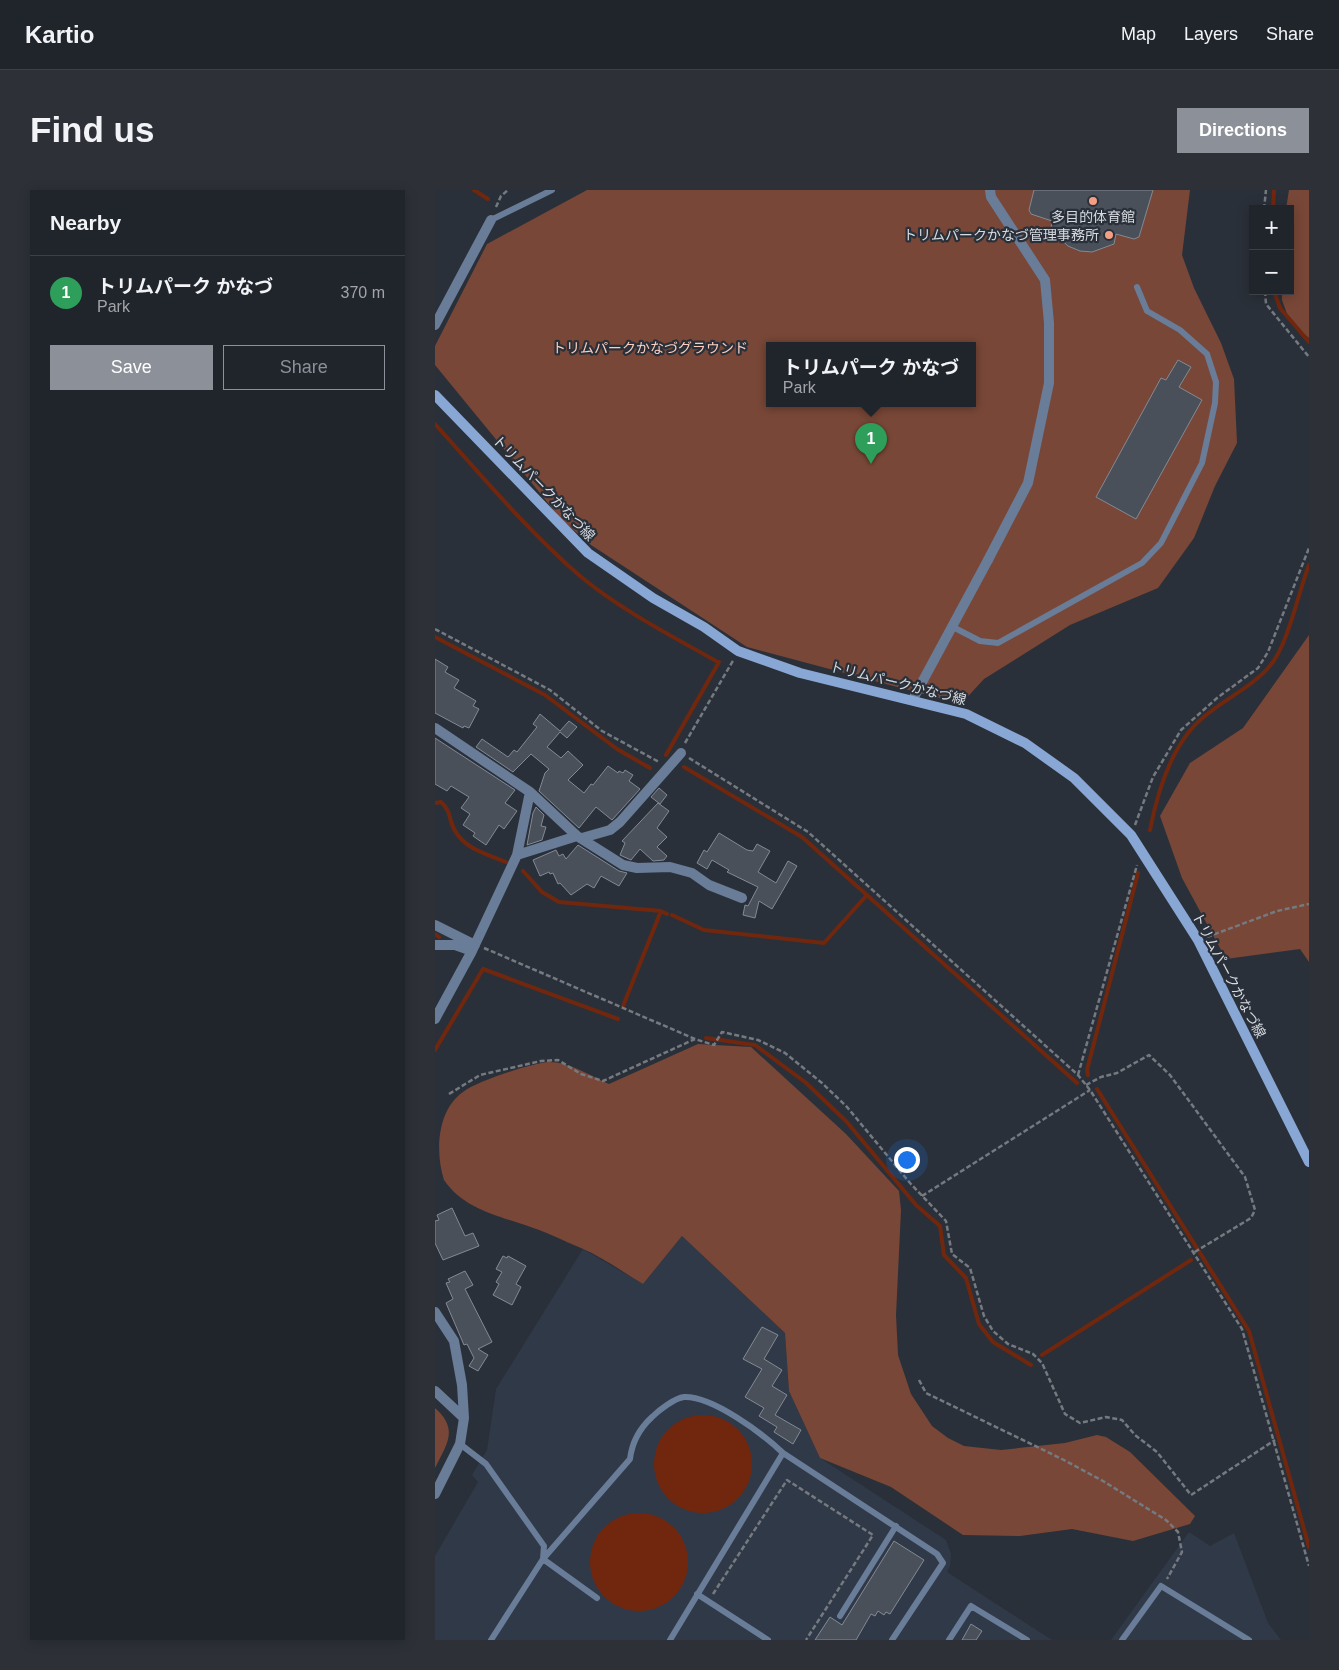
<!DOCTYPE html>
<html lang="en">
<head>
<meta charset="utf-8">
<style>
  body { margin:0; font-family:Arial,"Noto Sans JP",sans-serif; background:#2d3037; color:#f1f3f6 }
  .controls { position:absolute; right:15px; top:15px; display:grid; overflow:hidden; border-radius:0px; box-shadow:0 2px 12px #0003 }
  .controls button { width:45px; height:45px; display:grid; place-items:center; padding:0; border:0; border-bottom:1px solid #3d4147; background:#20242b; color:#f1f3f6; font:25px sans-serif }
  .you { position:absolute; left:471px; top:969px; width:18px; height:18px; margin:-12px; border:4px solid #fff; border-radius:50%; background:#1a73e8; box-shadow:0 0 0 8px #1a73e833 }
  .badge { display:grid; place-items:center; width:32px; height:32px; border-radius:50%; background:#8c9099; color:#fff; font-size:16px; font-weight:700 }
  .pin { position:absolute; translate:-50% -41px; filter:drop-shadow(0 1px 2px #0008) }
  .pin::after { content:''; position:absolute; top:26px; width:18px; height:15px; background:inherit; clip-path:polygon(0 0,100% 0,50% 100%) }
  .popup { position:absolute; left:331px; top:152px; width:210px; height:65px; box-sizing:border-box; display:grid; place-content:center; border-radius:0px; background:#20242b; filter:drop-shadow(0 1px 4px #0005); font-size:16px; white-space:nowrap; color:#a2a4a9 }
  .popup b { font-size:19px; color:#f1f3f6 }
  .popup::after { content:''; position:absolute; left:50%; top:100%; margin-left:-10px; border:10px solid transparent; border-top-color:#20242b }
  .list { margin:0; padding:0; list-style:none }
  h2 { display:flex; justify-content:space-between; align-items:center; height:65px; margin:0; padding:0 20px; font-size:21px }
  h2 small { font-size:16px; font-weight:400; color:#a2a4a9 }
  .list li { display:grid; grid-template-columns:32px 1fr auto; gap:15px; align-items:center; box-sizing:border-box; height:75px; padding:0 20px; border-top:1px solid #3d4147 }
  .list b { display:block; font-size:19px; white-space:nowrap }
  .list p { margin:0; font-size:16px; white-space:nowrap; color:#a2a4a9 }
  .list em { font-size:16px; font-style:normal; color:#a2a4a9 }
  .actions { display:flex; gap:10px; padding:15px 20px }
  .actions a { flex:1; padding:11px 0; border:1px solid #8c9099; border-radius:0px; text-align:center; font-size:18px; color:#8c9099 }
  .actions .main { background:#8c9099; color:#fff }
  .map { position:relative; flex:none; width:874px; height:1450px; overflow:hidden; border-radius:0px }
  header { display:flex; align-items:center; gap:30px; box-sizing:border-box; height:70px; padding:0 25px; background:#20242b; border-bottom:1px solid #3d4147 }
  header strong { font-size:24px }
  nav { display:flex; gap:28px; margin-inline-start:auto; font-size:18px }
  .intro { display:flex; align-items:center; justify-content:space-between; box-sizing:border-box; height:120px; padding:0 30px }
  h1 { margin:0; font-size:35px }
  .button { padding:12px 22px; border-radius:0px; background:#8c9099; color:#fff; font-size:18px; font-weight:700 }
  main { display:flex; gap:30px; padding:0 30px }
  aside { flex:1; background:#20242b; border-radius:0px; box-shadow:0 2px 12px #0003 }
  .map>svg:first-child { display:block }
  .built { fill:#303948 }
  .green { fill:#784737; fill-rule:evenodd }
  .water { fill:#70270e }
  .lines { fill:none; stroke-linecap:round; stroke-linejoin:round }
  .stream { stroke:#70270e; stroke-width:4 }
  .building { fill:#4a505a; stroke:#828a95 }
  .path { stroke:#757a81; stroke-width:2.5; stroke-dasharray:5 2.5; stroke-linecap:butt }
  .service { stroke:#697c98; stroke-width:6 }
  .pedestrian { stroke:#697c98; stroke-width:10 }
  .minor { stroke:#697c98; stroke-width:10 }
  .secondary { stroke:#89a7d4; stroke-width:10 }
  .poi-dot { fill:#f39f84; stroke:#2a3039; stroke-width:2 }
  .labels { text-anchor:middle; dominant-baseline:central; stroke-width:4.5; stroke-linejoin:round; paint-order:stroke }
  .poi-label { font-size:14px; fill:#d6dae0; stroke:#2a3039 }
  .park-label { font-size:14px; fill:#fccebf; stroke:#2a3039 }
  .street-label { font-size:14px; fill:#d6dae0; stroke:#2a3039 }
</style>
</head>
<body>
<header>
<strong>Kartio</strong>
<nav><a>Map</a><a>Layers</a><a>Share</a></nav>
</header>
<div class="intro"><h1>Find us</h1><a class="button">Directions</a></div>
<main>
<aside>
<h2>Nearby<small></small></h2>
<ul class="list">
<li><span class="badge" style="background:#2e9e5b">1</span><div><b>トリムパーク かなづ</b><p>Park</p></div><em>370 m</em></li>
</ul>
<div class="actions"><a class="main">Save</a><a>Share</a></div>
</aside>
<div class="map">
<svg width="874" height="1450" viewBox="0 0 874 1450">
  <rect width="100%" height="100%" fill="#2a3039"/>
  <path class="built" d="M247 1046 350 1143 354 1201 385 1268 511 1350 516 1364 515 1376 512 1382 617 1450H0V1366L43 1292 37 1285 52 1260 61 1199 148 1059 208 1094Z
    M754 1342 775 1356 799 1343 833 1433 846 1450H676Z"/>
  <path class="green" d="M152 0H755L747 65 759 98 786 153 799 189 802 253 780 296 759 348 723 398 635 435 549 489 526 514 312 457 156 355 127 330 0 175V156L52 54ZM335 155H537V213H335Z
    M854 0H874V148L855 132 847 110V101H855V19H851Z
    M874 445V772L865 759 791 769 747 688 725 626 755 573 808 538Z
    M263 854 316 857 411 944 464 1001 466 1020 461 1125 463 1165 476 1204 497 1236 513 1248 529 1256 566 1260 630 1253 662 1245 671 1247 695 1262 760 1326 755 1334 698 1351 637 1339 585 1346 528 1345 456 1297 385 1268 354 1201 350 1143 247 1046 208 1094C188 1082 167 1067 146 1058 127 1050 109 1041 90 1035 60 1025 28 1018 9 990 0 962 2 920 28 902 42 891 97 873 114 872 134 872 156 886 174 894Z
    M0 1218C24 1239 12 1254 0 1278Z"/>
  <path class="water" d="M219 1274a49 49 0 1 1 98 0a49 49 0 1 1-98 0Z
    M155 1372a49 49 0 1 1 98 0a49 49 0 1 1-98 0Z"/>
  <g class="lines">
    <path class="stream" d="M39 0 53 9
      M838 19 839 0
      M839 101 845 118 874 152
      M0 234C47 286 92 340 145 386 186 420 235 445 281 471
      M0 447 110 505 182 559 215 578
      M231 565 284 472
      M249 577 367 647 642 893
      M0 613 6 612C17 622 13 628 19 639 29 659 52 664 71 672
      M715 640C722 604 734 563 759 536 780 513 813 501 834 477 853 456 863 403 874 375
      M88 681 107 702 124 712 226 721
      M237 725 269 740 389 753 432 705
      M0 744 4 747
      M188 816 226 721 232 724
      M271 848 320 855 370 892 411 931 481 1015 505 1036 509 1065 531 1088 544 1134 558 1152 596 1175
      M0 860 48 779 183 829
      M653 885 652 880 703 683
      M662 899 814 1141 874 1357
      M607 1165 756 1070"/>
  </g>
  <path class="building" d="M599 0H718L704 47 699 49 681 44 679 54 657 62 645 61 633 56 618 42 616 38 617 31 596 24 594 20Z
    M743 170 756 177 744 197 767 210 701 329 661 307 726 188 731 190Z
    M0 469 13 477 10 482 24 490 19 498 41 511 38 516 44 519 34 538 29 536 28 538 0 523Z
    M105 524 125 541 134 531 142 537 132 548 125 542 112 557 126 568 133 561 148 575 133 590 149 603 156 594 158 595 173 576 183 583 184 581 188 583 190 580 198 585 194 591 205 599 177 630 161 617 144 638 104 601 110 583 114 579 96 564 78 582 41 557 47 549 73 567 79 560 82 562 102 537 98 534Z
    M0 548 80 600 70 613 82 621 69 639 64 635 51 655 38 646 40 643 28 635 35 624 26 618 34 607 16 596 12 601 0 594Z
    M224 598 232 605 225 614 216 607Z
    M223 613 234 621 222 638 232 647 222 657 232 666 229 670 218 671 205 659 196 670 185 665 190 653 187 651Z
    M101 617 109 625 106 636 111 637 107 650 92 655 98 623Z
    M284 643 312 660 318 661 322 654 335 661 323 682 341 693 353 671 362 676 337 719 324 711 320 728 308 725 310 715 313 716 323 697 292 682 294 680 277 670 272 679 262 673 269 660 272 662Z
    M143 655 184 681 192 683 184 696 166 686 159 698 152 694 136 705 125 693 123 694 118 683 115 684 114 682 105 686 98 670 121 660 124 666 128 664 131 669Z
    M17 1018 30 1046 38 1043 44 1056 8 1070 0 1053V1031L4 1030 2 1025Z
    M68 1066 72 1068 73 1066 91 1076 81 1094 86 1097 77 1115 58 1105 64 1094 61 1092 67 1082 61 1079Z
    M30 1081 38 1095 30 1099 57 1152 43 1159 53 1165 43 1181 34 1176 39 1168 32 1154 29 1155 11 1113 18 1109 11 1093 15 1092 13 1089Z
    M327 1137 343 1145 329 1169 347 1180 337 1196 352 1205 340 1225 366 1240 358 1254 339 1242 342 1237 324 1226 329 1218 310 1207 327 1179 308 1169Z
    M459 1351 489 1370 455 1424 451 1422 449 1425 443 1421 440 1426 436 1424 421 1450H380L395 1427 407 1435Z
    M536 1434 547 1441 541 1450H527Z"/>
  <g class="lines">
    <path class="path" d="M61 17 66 6 73 0
      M829 19 831 0
      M830 101 831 114 874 167
      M0 439 115 500 167 541 224 572
      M250 553 299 469
      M254 568 373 642 643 885 655 900 807 1139 874 1376
      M700 635 718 587 746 540 782 508 823 478 833 462 874 358
      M772 747 842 721 874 714
      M49 758 260 849 279 855 287 842 323 850 350 863 387 893 412 917 475 993 511 1031 517 1064 535 1078 549 1126 558 1141 573 1154 598 1164 607 1173 630 1224 645 1233 671 1227 687 1230 700 1245 722 1262 756 1305 840 1250
      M643 885 702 675
      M651 895 666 887 682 883 714 865 735 885 810 987 820 1020 816 1028 758 1063
      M14 904 45 885 106 871 123 870 146 884 168 891 260 849
      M487 1006 655 900
      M484 1190 491 1203 627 1269 668 1291 731 1330 743 1342 747 1362 732 1389
      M278 1404 352 1290 438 1345 371 1450"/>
    <path class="service" d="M56 30 117 0
      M516 436 545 451 563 453 707 373 726 353 767 273 780 213 781 192 772 164 745 140 712 121 702 97
      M25 1254 51 1274 109 1356 108 1369 56 1450
      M262 1404 333 1450
      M162 1408 108 1369 195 1269C197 1252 204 1239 217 1227 224 1220 240 1208 249 1207 278 1206 328 1244 348 1263L502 1364 508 1373 457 1450
      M405 1426 461 1336
      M235 1450 348 1263
      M514 1450 536 1416 592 1450
      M687 1450 726 1396 814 1450"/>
    <path class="pedestrian" d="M553 370 593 293 614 193V133L610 90 556 7 555 0"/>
    <path class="minor" d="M0 135 56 30
      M478 509 553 370
      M0 538 95 602 82 665 37 761 0 829
      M95 602 142 646
      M147 648 175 640 185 632 246 563
      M82 665 142 646 188 675 202 678 235 677 257 683 274 695 307 708
      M0 735 40 755
      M0 755H20L37 761
      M0 1122 19 1151 27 1195 29 1228 25 1254 0 1304
      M0 1201 29 1228"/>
    <path class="secondary" d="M0 205 153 363 218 408 269 437 303 461 365 483 531 524 590 553 639 588 696 645 763 750 874 972"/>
  </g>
  <g class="poi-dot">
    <circle cx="658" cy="11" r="5"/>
    <circle cx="674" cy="45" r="5"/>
  </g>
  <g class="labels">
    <g class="poi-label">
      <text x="658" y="27">多目的体育館</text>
      <text x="664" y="45" text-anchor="end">トリムパークかなづ管理事務所</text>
    </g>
    <g class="park-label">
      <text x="215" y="158">トリムパークかなづグラウンド</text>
    </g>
    <g class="street-label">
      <text transform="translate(109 298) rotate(46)">トリムパークかなづ線</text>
      <text transform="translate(463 493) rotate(14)">トリムパークかなづ線</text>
      <text transform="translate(794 785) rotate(62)">トリムパークかなづ線</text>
    </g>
  </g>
</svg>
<div class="controls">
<button>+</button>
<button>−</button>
</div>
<div class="you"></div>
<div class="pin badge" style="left:436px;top:274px;background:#2e9e5b">1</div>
<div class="popup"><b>トリムパーク かなづ</b>Park</div>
</div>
</main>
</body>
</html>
